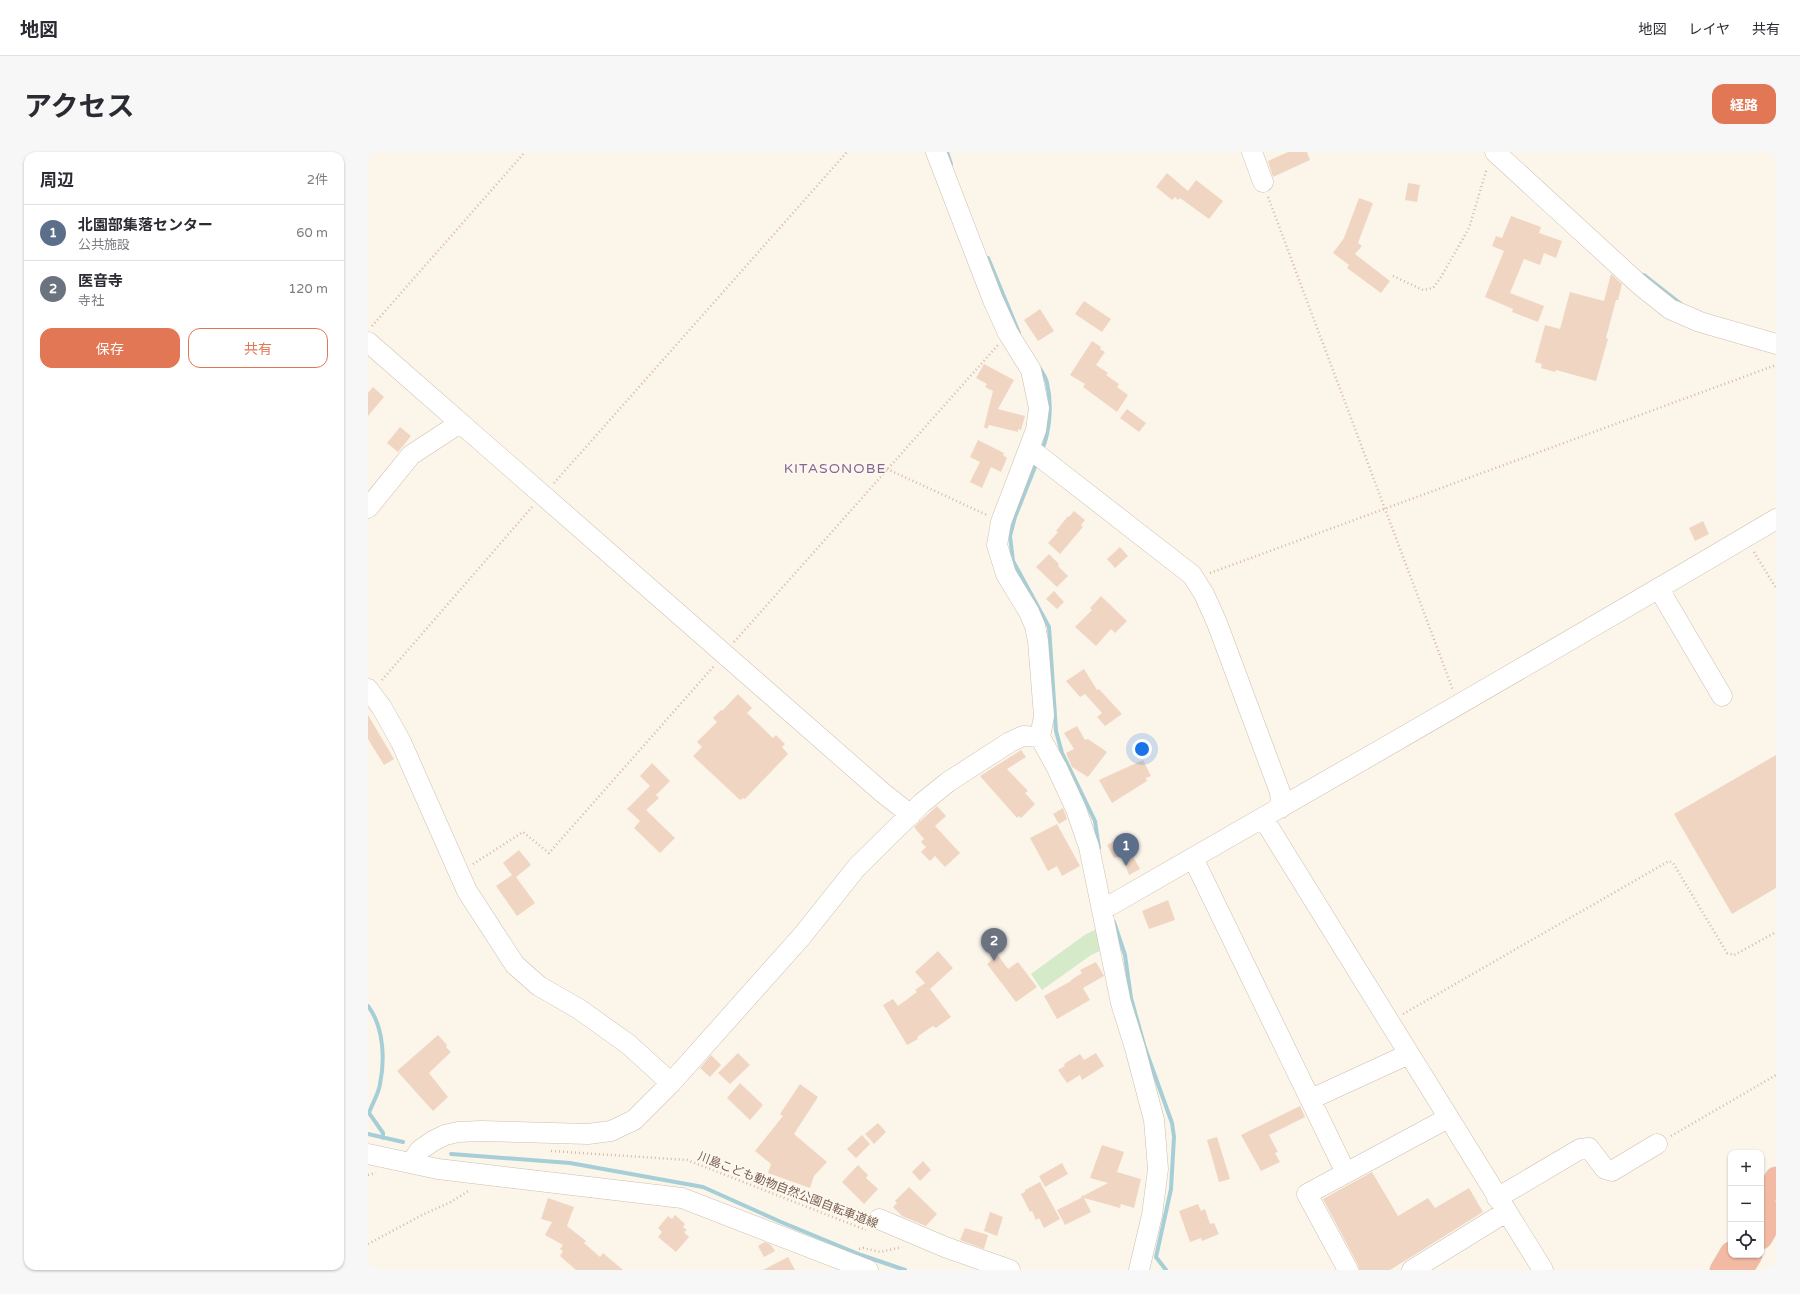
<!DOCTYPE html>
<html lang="ja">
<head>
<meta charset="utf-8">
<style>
  body { margin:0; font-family:"Varela Round","Noto Sans JP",sans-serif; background:#f7f7f7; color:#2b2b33 }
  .controls { position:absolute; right:12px; bottom:12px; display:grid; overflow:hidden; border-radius:8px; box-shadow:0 1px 3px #0004 }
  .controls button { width:36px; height:36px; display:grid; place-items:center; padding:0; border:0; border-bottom:1px solid #e1e1e2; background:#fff; color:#2b2b33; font:20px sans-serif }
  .you { position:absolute; left:774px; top:597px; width:14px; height:14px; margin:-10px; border:3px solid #fff; border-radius:50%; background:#1a73e8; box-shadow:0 0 0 6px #1a73e833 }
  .badge { display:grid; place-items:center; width:26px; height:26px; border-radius:50%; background:#e17754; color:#fff; font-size:13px; font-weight:700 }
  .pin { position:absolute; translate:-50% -33px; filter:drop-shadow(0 1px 2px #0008) }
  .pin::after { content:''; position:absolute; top:21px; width:14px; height:12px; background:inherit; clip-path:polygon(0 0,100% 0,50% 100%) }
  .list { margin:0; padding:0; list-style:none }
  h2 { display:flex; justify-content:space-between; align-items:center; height:52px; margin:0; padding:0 16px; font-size:17px }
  h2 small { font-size:13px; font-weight:400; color:#7c7c81 }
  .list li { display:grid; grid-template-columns:26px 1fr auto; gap:12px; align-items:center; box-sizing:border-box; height:56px; padding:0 16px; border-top:1px solid #e1e1e2 }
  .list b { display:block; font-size:15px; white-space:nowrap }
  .list p { margin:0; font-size:13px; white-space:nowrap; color:#7c7c81 }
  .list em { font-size:13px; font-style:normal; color:#7c7c81 }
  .actions { display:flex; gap:8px; padding:12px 16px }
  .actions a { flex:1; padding:9px 0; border:1px solid #e17754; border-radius:12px; text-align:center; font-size:14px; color:#e17754 }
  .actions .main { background:#e17754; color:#fff }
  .icon { flex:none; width:22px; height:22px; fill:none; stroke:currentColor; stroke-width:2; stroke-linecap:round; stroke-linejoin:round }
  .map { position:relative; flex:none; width:1408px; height:1118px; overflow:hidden; border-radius:12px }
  header { display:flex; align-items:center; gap:24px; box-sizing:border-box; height:56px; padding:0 20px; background:#fff; border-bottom:1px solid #e1e1e2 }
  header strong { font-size:19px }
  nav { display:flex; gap:22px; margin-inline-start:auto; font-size:14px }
  .intro { display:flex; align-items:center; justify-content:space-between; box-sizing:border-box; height:96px; padding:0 24px }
  h1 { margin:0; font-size:28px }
  .button { padding:10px 18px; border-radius:12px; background:#e17754; color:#fff; font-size:14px; font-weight:700 }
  main { display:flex; gap:24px; padding:0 24px }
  aside { flex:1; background:#fff; border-radius:12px; box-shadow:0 1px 3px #0004 }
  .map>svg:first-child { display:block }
  .green { fill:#d5eac8 }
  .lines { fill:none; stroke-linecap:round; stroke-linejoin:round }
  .stream { stroke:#a5ced7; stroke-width:4 }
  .building { fill:#f0d6c2 }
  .minor-casing { stroke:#cebeaf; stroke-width:21 }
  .highway-casing { stroke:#d9d2cd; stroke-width:23 }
  .path { stroke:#d6b9a5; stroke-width:2.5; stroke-dasharray:1 3; stroke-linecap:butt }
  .minor { stroke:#fff; stroke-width:20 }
  .highway { stroke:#f3baa3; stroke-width:22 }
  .labels { text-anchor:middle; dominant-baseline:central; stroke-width:3; stroke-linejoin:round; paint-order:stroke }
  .street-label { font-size:12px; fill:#765d4d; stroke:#fef9f0 }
  .quarter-label { font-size:14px; letter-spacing:1px; fill:#846692; stroke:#fef9f0 }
</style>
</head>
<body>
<header>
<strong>地図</strong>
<nav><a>地図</a><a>レイヤ</a><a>共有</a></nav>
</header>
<div class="intro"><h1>アクセス</h1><a class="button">経路</a></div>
<main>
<aside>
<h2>周辺<small>2件</small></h2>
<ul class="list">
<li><span class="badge" style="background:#5c6f8a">1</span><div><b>北園部集落センター</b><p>公共施設</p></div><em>60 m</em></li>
<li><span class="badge" style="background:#6b7280">2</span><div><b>医音寺</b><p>寺社</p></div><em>120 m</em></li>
</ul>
<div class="actions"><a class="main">保存</a><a>共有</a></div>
</aside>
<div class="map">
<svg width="1408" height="1118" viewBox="0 0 1408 1118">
  <rect width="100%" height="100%" fill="#fcf5ea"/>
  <path class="green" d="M727 778 734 798 723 803 674 838 663 822 718 782Z"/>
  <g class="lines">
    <path class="stream" d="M579 0 583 12
      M620 106 651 181
      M1276 123 1313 152
      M671 215C674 220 678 225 679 231 684 252 682 279 674 298
      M669 310 647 365 642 384 645 409 681 475 688 579 694 601 727 669 731 696
      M746 770 757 803 763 846 777 896 804 971 806 985 803 1037 788 1105 798 1118
      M0 854C16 875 17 908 12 932 11 941 4 952 1 961L15 981V986
      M0 982 35 990
      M83 1002 202 1011 335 1035 413 1070 493 1103 537 1118"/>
  </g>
  <path class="building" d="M920 0H939L942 8 905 25 900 9Z
    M799 21 820 39 828 28 855 49 841 67 812 46 810 48 807 45 804 48 788 35Z
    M1040 31 1052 33 1049 50 1037 48Z
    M991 46 1005 51 990 91 994 94 987 102 1022 129 1013 141 979 116 981 113 965 101 976 86Z
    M1143 64 1173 75 1171 81 1194 89 1188 106 1176 101 1172 113 1156 107 1142 141 1176 154 1170 170 1144 160 1145 157 1117 145 1136 99 1124 94 1128 84 1134 86Z
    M1243 122 1254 132 1250 148H1248L1238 186 1240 187 1228 229 1188 218 1187 220 1173 216 1174 212 1167 210 1177 173 1192 177 1202 140 1236 149Z
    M716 149 743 167 734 180 707 162Z
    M672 157 686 179 670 189 656 168Z
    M724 189 733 195 732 197 737 200 728 213 740 221 738 223 751 232 749 235 760 243 749 260 715 235 717 232 702 223Z
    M616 212 646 228 630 257 657 264 653 278 650 277V280L621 273 619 277 616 275 625 239 617 235 619 232 608 226Z
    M5 235 16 245 0 264V241Z
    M759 257 778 271 771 280 752 266Z
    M32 275 43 284 30 300 19 291Z
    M610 288 636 301 635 303 639 306 633 320 623 315 614 336 602 330 612 310 602 305Z
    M706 359 717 368 713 373 715 375 692 402 680 391 690 380 688 379 700 364 701 365Z
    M1335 369 1341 382 1327 389 1321 376Z
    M752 395 760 404 747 416 739 407Z
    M681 402 691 412 690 414 700 424 689 435 668 415Z
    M686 439 696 450 689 457 678 447Z
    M733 444 759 469 747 481 743 477 728 494 707 475 724 458 722 456Z
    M716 517 729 538 731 537 754 562 737 574 729 565 734 561 717 542 712 545 698 529Z
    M370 542 384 556 379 561 405 586 408 583 417 592 414 595 420 602 377 647 375 646 372 648 325 604 334 595 329 590 349 570 345 566 353 558 354 559Z
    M0 563 26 607 16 613 0 587Z
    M709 574 717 588 720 587 739 600 720 625 704 615 698 601 706 597 696 581Z
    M653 598 658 605 639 617 660 639 657 641 667 652 653 666 651 664 649 666 612 624Z
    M1408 603V736L1364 762 1306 662Z
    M775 608 783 624 778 626 779 629 744 651 731 628Z
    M284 611 302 629 288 643 291 646 278 658 307 686 292 701 266 676 272 669 259 657 282 634 272 624Z
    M569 654 578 664 567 674 592 701 577 715 567 704 562 709 553 700 558 695 553 690 556 687 546 675Z
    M695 656 699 667 691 672 685 662Z
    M689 672 712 714 694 724 689 714 680 719 662 686Z
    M754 685 772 717 761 723 754 704 746 706 739 693Z
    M151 698 163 713 148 725 167 751 149 764 128 734 144 723 135 711Z
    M800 748 807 768 781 777 774 759Z
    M570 799 585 816 562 837 583 865 568 876 565 874 549 885 550 887 539 893 515 853 525 847 530 854 549 840 547 838 557 831 547 820Z
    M630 803 640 817 650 810 669 835 648 850 619 812Z
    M728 810 736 824 715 836 722 848 689 867 676 844 703 829V828L714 821 712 818Z
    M70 883 79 893 78 895 83 900 61 921 80 945 65 959 29 919Z
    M370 901 382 913 362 932 350 921Z
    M728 901 736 914 714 928 712 923 699 931 690 918 697 914 696 912 712 902 716 908Z
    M343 903 353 913 342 925 332 916Z
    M372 931 395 953 382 968 359 946Z
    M432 932 450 945 426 982 459 1010 446 1024 442 1036 400 1021 403 1012 387 999 415 964 412 962Z
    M932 954 937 965 901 983 910 1000 907 1001 912 1010 893 1019 873 983Z
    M510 971 518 980 506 992 497 982Z
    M494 983 502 992 488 1006 479 997Z
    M849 985 862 1027 851 1030 839 988Z
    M734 993 756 1000 749 1020 773 1027 766 1056 753 1052 752 1056 716 1046 723 1060 697 1073 689 1058 713 1046 714 1043 715 1044 740 1031 722 1026Z
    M555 1009 563 1018 552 1029 544 1020Z
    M694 1011 700 1022 677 1035 671 1024Z
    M490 1013 500 1023 498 1026 510 1037 496 1052 474 1030Z
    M1004 1020 1030 1064 1060 1046 1067 1056 1101 1036 1115 1060 1022 1118H991L990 1113 955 1047Z
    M672 1030 692 1067 676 1076 671 1066 668 1068 664 1059 662 1060 653 1042 657 1040V1038Z
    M541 1035 569 1062 558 1074 534 1064 525 1055 529 1051 527 1049Z
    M180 1046 206 1055 199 1074 218 1089 216 1091 232 1105 235 1101 255 1118H208L192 1104 195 1099 192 1097 195 1093 177 1083 184 1070 173 1067Z
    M830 1052 833 1059 837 1057 842 1072 846 1071 851 1082 834 1089 833 1086 822 1090 811 1059Z
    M622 1060 635 1065 629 1084 616 1079Z
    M307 1063 317 1072 315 1075 319 1078 316 1080 321 1085 308 1100 290 1085 294 1080 290 1076 300 1064 304 1067Z
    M597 1076 620 1083 616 1097 592 1088Z
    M397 1090 403 1093 407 1099 396 1105 390 1094Z
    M420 1105 427 1118H395Z"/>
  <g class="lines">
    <defs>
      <path id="minor" d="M568 0 625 148 640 181 663 218 671 256 668 278 633 370 629 393 638 422 661 460 667 474 670 489 676 564 672 585 689 616 708 657 721 695 753 851 767 896 786 968 790 1017 784 1063 771 1118
        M884 0 895 30
        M1127 0 1272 133 1302 157 1332 170 1408 192
        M0 190 515 641 543 663
        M662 297 824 423 836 442 849 471 912 640 913 656
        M0 356 43 303 92 271
        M1291 437 1354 544
        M0 537 14 556 33 590 99 739 147 813 171 834 211 857 260 892 303 931
        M895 666 1175 1118
        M825 706 978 1021
        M734 758C959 629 1184 500 1408 367
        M943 947 1041 902
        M0 1002 70 1017 314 1046 500 1118
        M43 1011 52 998 65 989 77 983 90 980 113 979 220 982 243 979 266 968 303 931 434 784 489 715 554 651 580 630 642 590 655 584 672 585
        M1129 1046 1212 997 1221 996 1237 1017 1244 1019 1289 992
        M511 1067 577 1095 642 1118
        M980 1118 939 1042 1080 966
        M1044 1118 1138 1060"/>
      <path id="highway" d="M1393 1051 1408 1026
        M1393 1086 1408 1061
        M1353 1118 1363 1101
        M1374 1118 1383 1103"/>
    </defs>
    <use href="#minor" class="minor-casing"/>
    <use href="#highway" class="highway-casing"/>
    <path class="path" d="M900 45 1085 538
      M1025 124 1055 138 1065 136 1073 125 1101 76 1119 16
      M4 174 157 0
      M519 317 619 363
      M186 331 479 0
      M1386 400 1408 436
      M842 421 1408 213
      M366 490 630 193
      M14 528 164 355
      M105 712 155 680 181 701 346 514
      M1035 862 1301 709 1305 711 1359 801 1366 803 1370 801 1408 780
      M1303 984 1408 923
      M183 999 319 1008 498 1078
      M0 1023 8 1021
      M0 1092 56 1062 81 1051 102 1038
      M491 1097 495 1096 512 1100 534 1095"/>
    <use href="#minor" class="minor"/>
    <use href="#highway" class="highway"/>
  </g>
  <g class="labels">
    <g class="street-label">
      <text transform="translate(420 1038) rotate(21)">川島こども動物自然公園自転車道線</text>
    </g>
    <g class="quarter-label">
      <text x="467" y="316">KITASONOBE</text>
    </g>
  </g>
</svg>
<div class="controls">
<button>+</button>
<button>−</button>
<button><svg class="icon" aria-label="locate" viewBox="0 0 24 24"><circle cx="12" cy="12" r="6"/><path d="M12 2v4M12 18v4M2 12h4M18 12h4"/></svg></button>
</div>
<div class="you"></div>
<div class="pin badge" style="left:758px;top:714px;background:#5c6f8a">1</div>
<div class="pin badge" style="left:626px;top:809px;background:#6b7280">2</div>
</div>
</main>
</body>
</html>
